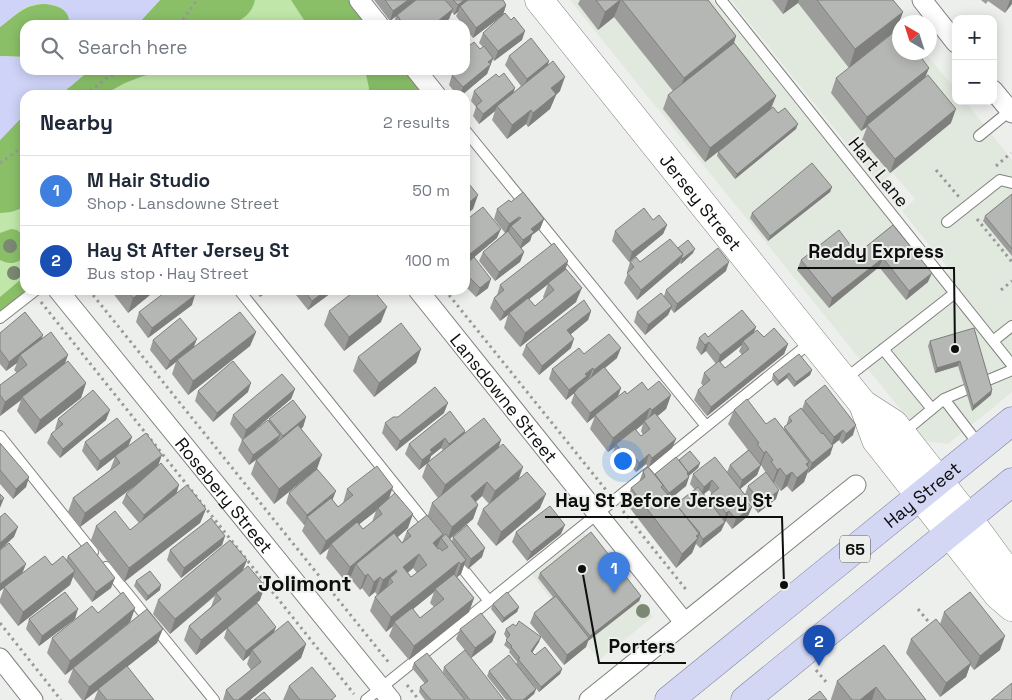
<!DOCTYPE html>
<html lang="en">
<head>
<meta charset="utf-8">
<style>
  body { margin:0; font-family:"Space Grotesk",sans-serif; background:#f6f6f7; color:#1f2937 }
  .controls { position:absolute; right:15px; top:15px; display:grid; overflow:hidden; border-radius:10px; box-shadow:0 2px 12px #0003 }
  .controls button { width:45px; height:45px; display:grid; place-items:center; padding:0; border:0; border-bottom:1px solid #e0e1e3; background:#fff; color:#1f2937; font:25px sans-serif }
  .compass { position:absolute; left:892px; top:15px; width:45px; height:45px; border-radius:50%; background:#fff; box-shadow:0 2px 12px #0003; rotate:321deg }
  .you { position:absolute; left:622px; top:460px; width:18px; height:18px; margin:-12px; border:4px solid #fff; border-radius:50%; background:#1a73e8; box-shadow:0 0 0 8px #1a73e833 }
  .badge { display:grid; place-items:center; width:32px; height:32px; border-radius:50%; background:#645ed7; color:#fff; font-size:16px; font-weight:700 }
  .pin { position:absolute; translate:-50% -41px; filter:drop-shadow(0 1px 2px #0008) }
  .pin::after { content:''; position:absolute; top:26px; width:18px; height:15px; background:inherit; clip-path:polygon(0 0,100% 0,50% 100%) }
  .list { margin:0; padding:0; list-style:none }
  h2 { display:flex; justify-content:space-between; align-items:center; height:65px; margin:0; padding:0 20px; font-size:21px }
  h2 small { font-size:16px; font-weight:400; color:#747a83 }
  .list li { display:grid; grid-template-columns:32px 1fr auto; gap:15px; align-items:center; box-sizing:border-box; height:70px; padding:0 20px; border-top:1px solid #e0e1e3 }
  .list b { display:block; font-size:19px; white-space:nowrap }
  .list p { margin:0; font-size:16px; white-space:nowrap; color:#747a83 }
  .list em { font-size:16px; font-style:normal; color:#747a83 }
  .icon { flex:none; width:28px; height:28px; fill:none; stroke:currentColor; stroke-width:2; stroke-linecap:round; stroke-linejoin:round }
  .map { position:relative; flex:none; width:1012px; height:700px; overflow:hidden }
  .search { position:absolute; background:#fff; box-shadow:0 2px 12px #0003; left:20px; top:20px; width:450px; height:55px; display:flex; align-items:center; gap:12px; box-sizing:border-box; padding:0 18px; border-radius:15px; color:#747a83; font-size:19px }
  .panel { position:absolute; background:#fff; box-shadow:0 2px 12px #0003; left:20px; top:90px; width:450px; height:205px; border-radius:15px }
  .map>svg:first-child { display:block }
  .built { fill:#e1e8de }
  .green { fill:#c0e7a9 }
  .forest { fill:#8abf68 }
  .water { fill:#cfd3f8 }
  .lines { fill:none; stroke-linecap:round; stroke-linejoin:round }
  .lane-casing { stroke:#80827f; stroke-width:12 }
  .street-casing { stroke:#80827f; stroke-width:21 }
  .secondary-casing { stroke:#80827f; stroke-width:29 }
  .primary-casing { stroke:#7c7f9e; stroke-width:29 }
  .path { stroke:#989a98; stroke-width:3; stroke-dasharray:2.5 4; stroke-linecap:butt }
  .lane { stroke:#fff; stroke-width:10 }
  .street { stroke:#fff; stroke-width:19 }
  .secondary { stroke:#fff; stroke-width:28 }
  .primary { stroke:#d4d7f4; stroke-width:28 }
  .tree { fill:#7b8872 }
  .wall { fill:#9c9d9b; fill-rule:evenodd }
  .shaded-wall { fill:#7f807e }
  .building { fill:#b5b7b4; stroke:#7f807e; fill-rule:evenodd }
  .labels { text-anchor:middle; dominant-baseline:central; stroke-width:4; stroke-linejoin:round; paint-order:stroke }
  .shield { fill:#edefec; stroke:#505250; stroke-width:1 }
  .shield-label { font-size:16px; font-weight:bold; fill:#0d0e0d }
  .street-label { font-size:18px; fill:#0d0e0d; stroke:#edefec }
  .district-label { font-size:22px; font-weight:bold; fill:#0d0e0d; stroke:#edefec }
  .leader { fill:none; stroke:#0d0e0d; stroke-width:2 }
  .callout-dot { fill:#0d0e0d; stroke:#edefec; stroke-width:2 }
  .callout-label { font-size:19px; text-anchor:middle; font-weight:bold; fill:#0d0e0d; stroke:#edefec; stroke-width:4; stroke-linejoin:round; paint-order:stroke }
</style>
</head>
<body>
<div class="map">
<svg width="1012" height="700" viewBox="0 0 1012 700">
  <rect width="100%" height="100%" fill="#edefec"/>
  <path class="built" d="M570 0H712L939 281 951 272 902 211 915 199 893 173 879 184 731 0H883L901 22H900V52L925 53 956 90V101H965L1012 160V392L948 444 926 441Z
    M584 533 589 536 653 617 599 660 532 575Z"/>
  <path class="green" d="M0 0H350L370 25H25V70H407L423 95H25V290H27L0 311Z"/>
  <path class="forest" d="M160 0H255C252 15 239 23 225 25H137Z
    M291 0H350L370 25H309L304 20Z
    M45 4C59 6 71 9 69 25H25V57L0 56V27C17 15 23 5 45 4Z
    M90 70H168L143 76 125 83 103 95H60Z
    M365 70H407L419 85 423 95H368L369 88Z
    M25 114V207L11 212 0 213V140Z
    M11 229 17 230 25 237V256C18 264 9 265 0 260V233Z
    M19 281 25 282V290H27L0 311V297Z"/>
  <path class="water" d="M0 0H160L137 25H69C72 3 41 0 26 7 16 12 9 21 0 27Z
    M0 56 25 57V70H90L60 95H25V114L0 140Z"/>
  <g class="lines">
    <defs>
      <path id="lane" d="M721 0 1012 365
        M465 130 706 426
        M979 136 1012 109
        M947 222 1000 180 1012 183
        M239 290 430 528
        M0 318 36 290
        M993 341 1012 326
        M883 349 932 409
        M845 379 955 293
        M986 381 1012 370
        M944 399 980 446
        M903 433 944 399 965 390
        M0 436 93 552
        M455 559 489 601
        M106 567 214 700
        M366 700 811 342"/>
      <g id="street">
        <path d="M359 0 379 25"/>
        <path d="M922 0 956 43"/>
        <path d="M416 70 436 95"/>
        <path d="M993 90 1012 113"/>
        <path id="s1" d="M58 290 391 700"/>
        <path id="s2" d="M418 290 684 622"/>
        <path d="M0 658 33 700"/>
        <path d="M589 700 856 485"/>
      </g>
      <g id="secondary">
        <path id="s3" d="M539 0 863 404 894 424 968 518 1012 578"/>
        <path d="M863 404 876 440 998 595 1012 607"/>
      </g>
      <g id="primary">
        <path id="s4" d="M669 700 1012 421"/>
        <path d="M745 700 1012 482"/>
      </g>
    </defs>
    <use href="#lane" class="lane-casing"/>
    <use href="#street" class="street-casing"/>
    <use href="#secondary" class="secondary-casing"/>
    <use href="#primary" class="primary-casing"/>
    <path class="path" d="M179 25 197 0
      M85 95 108 77 126 70
      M0 163 25 145
      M996 166 1011 153
      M936 170 959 197
      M977 219 1012 262
      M89 290 390 664
      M445 290 606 490
      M1001 290 1012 281
      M41 302 354 694
      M623 511 688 592
      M918 609 932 626
      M0 623 61 700
      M966 668 970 673
      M816 670 827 683
      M407 685 419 700"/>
    <use href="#lane" class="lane"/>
    <use href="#street" class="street"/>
    <use href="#secondary" class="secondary"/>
    <use href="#primary" class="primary"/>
  </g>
  <g class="tree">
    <circle cx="10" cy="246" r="7"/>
    <circle cx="14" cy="273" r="7"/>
    <circle cx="643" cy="611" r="7"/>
  </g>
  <path class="wall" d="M374 0H503L506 5 503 15 473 38 465 28V25H463L456 16 458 12 454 15 452 12 449 19 442 25H393L396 16 390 21Z
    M580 0H708L736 36 734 43 776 96 771 109 778 113 796 129 735 179 717 156 718 152 743 132 705 162 663 109 668 95 673 91 614 17 598 30 578 4Z
    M772 0H893L903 12 896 30 849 68 798 3 783 14Z
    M981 0H1012L1005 13 988 1 986 4Z
    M483 33 522 40 494 61 493 59 487 74 462 95H457L449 85 452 75 456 72 454 70H465L480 49 483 47 479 43Z
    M509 56 549 61 548 64 560 91 556 95 550 109 528 127 526 124 507 139 492 120 495 111 479 124 473 116 476 107 471 101 474 91 513 93 521 86 505 65Z
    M929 68 925 78 951 123 890 173 862 140 867 127 861 131 831 93 836 78Z
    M832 187 830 192 768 241 750 218 752 213Z
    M1012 194V256L983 221 985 216Z
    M511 202 544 219 540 229 532 235 530 241 521 248 524 252 520 262 495 281 479 261 483 252 505 233 494 219 497 209Z
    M653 220 667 225 663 234 629 262 612 241 615 231Z
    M465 221 497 238 474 257 488 288 476 297 465 286Z
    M893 225 928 282 906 300 879 267 829 308 797 270 801 260 857 254Z
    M678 248 693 253 681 264 680 263 637 300 624 283 628 273 627 272 630 262H640Z
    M568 261 565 270 576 302 520 347 504 328 508 315 500 321 490 308 494 298 497 295 500 285ZM548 284 543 297 544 299 535 306 529 299Z
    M726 271 674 313 671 309 668 315 645 335 634 322 637 312 664 296 666 290Z
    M112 290H156L128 313 112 292Z
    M254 290H269L260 297Z
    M292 290H335L308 310Z
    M192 305 148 338 136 322 139 312Z
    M329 311 381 322 344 351 324 325Z
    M591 311 588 320 571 334V348L539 375 522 355 526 345Z
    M756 327 754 332 764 337 788 344 784 354 707 416 694 400 698 390 703 386 701 383 704 373 716 364 706 351 701 355 696 348 699 338ZM742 345 739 351 742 355 725 368 720 362Z
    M974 328 992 390 991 395 972 411 958 366 935 373 928 346 930 341Z
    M256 332 250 346 188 395 172 374 176 362 166 370 150 350 153 340 194 347Z
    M0 333 42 339 65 363 86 383 81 398 35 434 17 411 21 400 0 416V385L17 373 14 370 17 363 6 371 0 364Z
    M421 349 416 363 374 397 353 371 358 357Z
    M584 354 617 358 605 368 621 388 618 397 648 390 671 395 666 409 657 416 676 439 672 448 649 467 655 474 679 460 700 463 698 468 689 476V477L686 486 673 497 674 498 673 501 676 505 695 490 690 484 693 474 727 472 730 465 748 450 728 424 734 410 766 424 784 429 786 426 789 417 802 409 805 401 853 435 842 444 839 440 833 445 830 455 808 473V472L804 482 792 492 787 486 781 491 774 482 776 499 758 513 745 496 744 498 752 507 748 516 732 529 726 521 721 531 700 548 696 544 692 553 676 568 626 503 631 488 639 482 643 471 648 467 646 464 636 472 626 461 621 465 612 454 615 447 608 452 590 429 595 416 587 423 571 403 575 392 566 400 549 379 552 369ZM643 424 641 431 643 435 641 436 636 430ZM761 465 766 473 748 486 745 494 740 489 757 475ZM709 490 712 494 709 501 704 494Z
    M812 370 810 375 794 387 787 378 777 386 772 379 773 374Z
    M295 389 291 399 249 434 269 420V419L306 417 303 427 301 429 317 469 274 504 251 474 256 460 249 465 238 450 242 440 230 424 233 415Z
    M198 391 248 392 213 422 195 401Z
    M444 413 396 451 382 433 385 423 398 417Z
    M58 419 106 420 60 458 47 443 51 434 56 430 55 429Z
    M465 431V433L501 440 499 447 518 480 540 508 496 546 477 524 483 509 489 504 482 496 476 502 478 505 473 519 450 539 452 541 453 537 482 557 468 569 464 565 461 574 457 577 474 598 469 612 409 660 389 636 393 626 386 632 370 611 375 597 377 595 375 592 369 597 362 588 360 590 350 578 351 576 345 581 326 558 329 548 320 555 302 531 305 524 304 525 286 503 289 493 332 500 338 507 343 503 347 489 390 497 408 528 398 537 402 543 407 531 428 515 432 503 438 498 422 477 427 463 419 470 405 454 409 444ZM441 448 443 450 429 462 431 456ZM376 511 372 522 363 529 359 524ZM413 568 417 573 411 577 408 573ZM434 592 430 603 434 607 420 618 413 609Z
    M132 437 128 446 158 466 176 494 206 509 200 523 124 582 91 540 96 526 130 530 139 523 122 503 126 494 135 486 80 527 68 512 73 498 110 470 115 457 97 471 82 451 85 442Z
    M0 443 29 477 26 487 13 499 0 484Z
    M516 532 561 534 527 561 512 542Z
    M225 536 222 545 181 578 167 560 170 550Z
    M0 550 22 573 66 560 68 556 111 588 92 602 73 577 70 585 18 626 0 603V599L4 588 0 591Z
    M247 560 243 570 260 600 196 655 184 640 189 626 211 607 215 596 170 634 153 614 158 600Z
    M540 573 641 596 639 601 588 641 586 647 564 665 530 623 534 613 553 597 538 578Z
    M136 581 160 590 146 601 134 586Z
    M493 604 519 607 517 612 502 623 491 609Z
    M135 608 130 622 98 648 157 643 127 667 154 700H94L98 690 85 700H82L68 682 73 669 65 675 47 653 52 638 98 613Z
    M944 612 1000 650 974 670 970 665 966 677 940 697 906 653 911 639 940 624Z
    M29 619H75L39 646 26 629Z
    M516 626 539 642 532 652 535 655 562 669 560 674 539 692 516 664 517 662 509 652 510 650 504 645 507 639 504 634 506 629Z
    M276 627 274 632 306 644 301 658 250 700H223L226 690 251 670 247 664 250 655 243 661 224 638 227 628Z
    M460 629 496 632 492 642 471 658 456 639Z
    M884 645 926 700H831V699L837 681Z
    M414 663 465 700H425L419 692 420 687 425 684 412 668Z
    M444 667 504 700H465L443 672Z
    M489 671 536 689 534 694 527 700H506L487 676Z
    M289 686 335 700H283Z"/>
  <path class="shaded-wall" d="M408 0H417L390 21 393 11Z
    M464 0H472L460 6 458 12 454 15 458 5Z
    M620 0H621L614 17 598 30 605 12Z
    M788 0H799L798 3 783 14Z
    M1010 0H1012V4L1005 13Z
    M506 5 503 15 473 38 476 28Z
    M453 9 449 19 442 25H433Z
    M903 12 896 30 849 68 855 49Z
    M525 31 522 40 494 61 498 51Z
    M736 36 730 55 677 96 684 78Z
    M493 58 487 74 462 95H460L463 87Z
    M549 61 546 71 523 89 527 79Z
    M929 68 923 82 867 125V127L861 131 867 117Z
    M565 77 560 91 556 95 550 109 528 127 533 113 551 88Z
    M515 88 512 97 497 106 495 111 479 124 483 114Z
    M776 96 770 110 705 162 710 148Z
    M956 109 951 123 890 173 895 159Z
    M531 110 526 124 507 139 512 125Z
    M798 124 796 129 735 179 737 174Z
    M832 187 830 192 768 241 770 236Z
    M478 195 473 209 465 216V206Z
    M519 217 516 226H511L509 231 505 233 509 224Z
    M544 219 540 229 532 235 530 241 519 250 523 240 531 229Z
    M667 225 663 234 629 262 632 252Z
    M501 229 497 238 465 265V258Z
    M695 249 693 253 681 264 682 259Z
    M524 252 520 262 495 281 499 272Z
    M683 254 679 264 637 300 641 290Z
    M883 258 879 267 829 308 832 298Z
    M568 261 565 271 510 314 509 313 508 315 500 321 504 312Z
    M729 262 726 271 674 313 677 304Z
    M932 273 928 282 906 300 909 291Z
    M491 279 488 288 476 297 480 288Z
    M582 288 576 302 520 347 525 333Z
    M144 290H156L128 313 133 298Z
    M263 290H269L260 297Z
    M326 290H335L308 310 312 301Z
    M195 295 192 305 148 338 152 328Z
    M672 306 668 315 645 335 648 325Z
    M387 307 381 322 344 351 349 337Z
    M591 311 588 320 564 340 567 330Z
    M756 327 752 337 743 341 742 345 717 365 720 355Z
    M256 332 250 346 188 395 193 381Z
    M43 335 40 345 20 355 17 363 6 371 9 362Z
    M197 339 193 349 177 360 176 362 166 370 170 361Z
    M574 339 571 348 539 375 542 366Z
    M709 342 706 351 701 355 705 345Z
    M788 344 784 354 707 416 711 407Z
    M621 348 617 358 590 380 594 370Z
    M421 349 416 363 374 397 379 383Z
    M68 355 63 369 22 397 21 400 0 416 5 402Z
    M960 361 958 366 935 373 937 368Z
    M593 368 589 378 584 382 583 386 566 400 569 390Z
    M812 370 810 375 794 387 796 382Z
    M789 373 787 378 777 386 779 381Z
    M86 383 81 398 35 434 40 420Z
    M251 383 248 392 213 422 217 413Z
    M621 388 617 398 587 423 590 413Z
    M295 389 291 399 243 440 246 430Z
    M992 390 991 395 972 411 973 406Z
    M671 395 666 409 647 425 652 410Z
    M448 403 444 413 396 451 400 441Z
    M650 408 645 423 644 421 643 424 617 445 616 444 615 447 608 452 613 438Z
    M110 410 106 420 60 458 63 449Z
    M306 417 303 427 279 446 283 436Z
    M856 425 853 435 842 444 846 434Z
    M843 430 839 440 831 446 834 437Z
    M465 431 462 441 446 454 449 444Z
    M280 435 276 444 249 465 253 455Z
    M132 437 128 447 115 456V457L97 471 100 461Z
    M445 438 441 448 431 456 429 462 419 470 422 460 430 450Z
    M676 439 672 448 649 467 652 458Z
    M501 440 496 454 440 499 445 485Z
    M833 446 830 455 808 473 812 463Z
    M630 451 626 461 621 465 624 455Z
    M766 451 757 475 739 490 742 480 759 466 764 453Z
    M649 454 646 464 636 472 639 463Z
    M162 455 157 469 80 527 85 513Z
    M322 455 317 469 274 504 279 489Z
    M809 462 806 470 809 468 804 482 792 492 797 478 806 464Z
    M700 463 698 468 686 478 689 477 686 486 665 503 669 493 687 473Z
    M523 467 518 481 489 505 495 491Z
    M780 468 774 482 772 484 777 470Z
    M792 472 787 486 781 491 786 476Z
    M29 477 26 487 13 499 16 489Z
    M712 480 709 490 700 497 704 487Z
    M487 482 482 496 466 510 471 496Z
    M179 485 176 495 140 525 144 515Z
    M393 487 388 501 378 508 376 511 332 546 331 544 329 548 320 555 326 541Z
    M779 490 776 499 758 513 762 504Z
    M336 491 332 501 307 517 305 524 304 525 307 515Z
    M546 494 540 508 496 546 501 532Z
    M4 498 0 508V501Z
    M478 505 473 519 447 541 452 527Z
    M752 507 748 516 732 529 736 519Z
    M206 509 200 523 124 582 129 568Z
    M729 511 726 521 723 523 726 513Z
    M413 514 408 528 360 569 356 564 351 576 345 581 350 567Z
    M725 522 721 531 700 548 703 539Z
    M565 525 561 534 527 561 531 552Z
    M18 527 14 537 0 550V543Z
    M700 533 692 553 676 568 682 554Z
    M443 534 441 539V538L436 550 433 543Z
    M225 536 222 545 181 578 184 568Z
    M485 548 482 557 468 569 471 559Z
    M419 554 413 568 397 581 403 567Z
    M247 560 241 574 216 593 214 596 170 634 175 619Z
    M466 560 461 574 456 578 461 564Z
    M459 562 454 576 435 589 434 592 396 623 394 622 393 626 386 632 391 617Z
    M26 564 22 574 0 591V584Z
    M396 570 392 580 390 578 387 587 378 595 383 580Z
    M75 571 70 585 18 626 23 612Z
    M368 574 362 588 360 590 365 576Z
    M380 577 375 592 369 597 374 582Z
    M115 578 111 588 92 602 96 592Z
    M161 585 160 590 146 601 148 596Z
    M265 586 260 600 196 655 201 640Z
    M641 596 639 601 588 641 590 636Z
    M474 598 469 612 409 660 414 646Z
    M519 607 517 612 502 623 504 618Z
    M135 608 130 622 65 675 70 661Z
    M78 609 75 619 39 646 42 636Z
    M276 627 272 636 252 650 250 655 243 661 246 651Z
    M163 629 157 643 85 700H84L89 687Z
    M496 632 492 642 471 658 475 648Z
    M1005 636 1000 650 974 670 980 656Z
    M541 637 539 642 530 656 531 651Z
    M589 638 586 647 564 665 567 655Z
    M306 644 301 658 250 700H238Z
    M971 663 966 677 940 697 946 683Z
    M562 669 560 674 539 692 541 687Z
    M876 687 872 700H860Z
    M536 689 534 694 527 700H523Z"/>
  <path class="building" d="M385 0H408L393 11Z
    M416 0H445L453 9 433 25H404L397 15Z
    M453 0H464L458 5Z
    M468 0H503L506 5 476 28 460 6Z
    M596 0H620L605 12Z
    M622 0H708L736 36 684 78Z
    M817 0H893L903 12 855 49Z
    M505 13 511 20 514 17 525 31 498 51 483 33Z
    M898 29 900 31V52H917L929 68 867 117 836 78Z
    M531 38 549 61 527 79 509 56Z
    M474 42 480 49 484 46 493 58 488 62 491 64 463 87 452 75 458 70H465V49Z
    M734 43 776 96 710 148 668 95Z
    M553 61 565 77 551 88 556 94 533 113 531 110 512 125 497 106Z
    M504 73 515 88 483 114 476 106 482 101 474 91 496 74 499 77Z
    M928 75 956 109 895 159 867 125Z
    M773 107 778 113 785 108 798 124 737 174 718 152Z
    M812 163 832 187 770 236 752 213Z
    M465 179 478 195 465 206Z
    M523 192 544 219 531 229 534 232 523 240 511 226 521 218 519 217 509 224 497 209 509 200 511 202Z
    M1012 194V249L985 216Z
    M483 207 501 229 465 258V221Z
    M644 208 653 220 659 215 667 225 632 252 615 231Z
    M893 225 932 273 909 291 883 258 832 298 801 260 839 230 857 254Z
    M508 231 524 252 499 272 483 252Z
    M670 239 683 254 641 290 627 273 634 267 630 262 636 257 640 262Z
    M688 240 695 249 682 259 681 258 683 254 678 248Z
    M554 243 568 261 504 312 494 298 504 290 500 285Z
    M718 248 729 262 677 304 666 290Z
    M474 257 491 279 480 288 468 276 469 274 465 269V265Z
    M566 269 582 288 525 333 509 313 528 298 535 306 554 290 548 283Z
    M127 290H144L133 298Z
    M168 290H192L195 295 152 328 139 312Z
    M304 290H326L312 301Z
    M356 290H373L387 307 349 337 329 311Z
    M661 293 672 306 648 325 637 312Z
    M584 300 591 311 567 330 574 339 542 366 526 345Z
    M742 310 756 327 720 355 709 342 705 345 699 338 705 333 708 337Z
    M25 312 43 335 9 362 0 350V333Z
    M240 312 256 332 193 381 177 360Z
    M180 318 197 339 170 361 153 340Z
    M401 323 421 349 379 383 358 357Z
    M774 328 788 344 711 407 698 390 710 380 704 373 719 361 725 368 749 349 743 341 757 330 764 337Z
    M974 328 992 390 973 406 960 361 937 368 930 341Z
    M51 332 68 355 5 402 0 395V385L27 365 20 355Z
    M609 334 621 348 594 370 593 368 585 374 587 376 569 390 552 369 579 348 584 354Z
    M799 354 812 370 796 382 789 373 779 381 773 374Z
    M68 361 86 383 40 420 22 397Z
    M233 361 251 383 217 413 198 391Z
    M604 367 621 388 590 413 574 393 578 388Z
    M282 374 295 389 246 430 233 415Z
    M659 381 671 395 652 410 650 408 613 438 595 415 625 391 627 394 642 382 648 390Z
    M825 385 856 425 846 434 843 430 834 437 805 401Z
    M435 387 448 403 400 441 385 423 393 417H398Z
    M93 390 110 410 63 449 51 434 63 424 58 419Z
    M747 399 766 424 775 418 809 462 806 464 809 468 797 478 792 472 786 476 780 468 777 470 771 461 773 460 766 451 764 453 757 444 759 443 734 410Z
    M293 400 306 417 283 436 269 419Z
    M801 408 822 434 823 433 833 446 812 463 784 427 792 421 789 417Z
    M450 411 465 431 449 444 445 438 430 450 432 452 422 460 409 444Z
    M655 413 676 439 652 458 649 454 639 463 630 451 624 455 616 444 635 429 641 436 650 429 644 421Z
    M117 418 132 437 100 461 85 442Z
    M484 418 501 440 445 485 427 463Z
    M268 420 280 435 253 455 242 440Z
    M298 425 322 455 279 489 256 460Z
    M146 433 162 455 85 513 73 498 120 463 115 456Z
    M0 443 29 477 16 489 0 470Z
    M503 444 523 467 495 491 487 482 471 496 478 505 452 527 432 503Z
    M749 450 761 465 742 480 730 465Z
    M690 451 700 463 688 473V472L679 460Z
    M676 457 688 472 687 473 689 477 669 493 655 474Z
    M715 457 745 495 743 497 752 507 736 519 729 511 726 513 711 494 719 488 712 480 704 487 693 474Z
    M161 463 179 485 144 515 126 494Z
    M377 466 393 487 326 541 307 517 331 498 338 507 353 495 347 489Z
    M648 467 663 485 661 487 668 495 669 493 674 498 672 500 700 533 696 536 698 538 682 554 631 488 645 477 643 471Z
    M317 469 336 491 307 515 289 493Z
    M527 472 546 494 501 532 483 509Z
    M766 472 779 490 762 504 748 486Z
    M187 485 206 509 129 568 96 526 115 511 130 530Z
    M698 487 725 522 703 539 676 504Z
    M395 493 413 514 350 567 331 544 357 522 363 529 382 514 378 508Z
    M0 494 4 498 0 501Z
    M550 506 565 525 531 552 516 532Z
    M5 513 18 527 0 543V517Z
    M427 515 443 534 433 543 438 549 440 548 442 551 448 547 441 538 446 534 466 560 461 564 459 562 391 617 375 597 393 582 390 578 397 572 396 570 383 580 380 577 374 582 368 574 365 576 356 564 394 533 402 543 411 536 407 531ZM419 554 427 565 411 577 403 567Z
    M211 518 225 536 184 568 170 550Z
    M467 525 485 548 471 559 453 537Z
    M591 532 641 596 590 636 540 573Z
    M230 540 247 560 175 619 158 600Z
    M87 542 115 578 96 592 68 556Z
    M9 543 26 564 0 584V550Z
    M45 556 52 565 63 556 75 571 23 612 4 587Z
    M248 566 265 586 201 640 189 626 221 599 216 593Z
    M150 571 161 585 148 596 136 581Z
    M454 574 474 598 414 646 394 622 412 608 420 618 444 599 435 589Z
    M65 592 78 609 42 636 29 619Z
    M123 592 135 608 70 661 52 638 92 606 98 613Z
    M507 592 519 607 504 618 493 604Z
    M970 592 1005 636 980 656 944 612Z
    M556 596 589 638 567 655 534 613Z
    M257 603 276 627 246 651 227 628Z
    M147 609 163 629 89 687 73 668Z
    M481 613 496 632 475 648 460 629Z
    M936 619 971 663 946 683 911 639Z
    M288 621 306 644 238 700H234L226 690 261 662 252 650Z
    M519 621 541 637 531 651 535 655 545 647 562 669 541 687 518 659 520 658 511 647 512 646 506 640 510 635 506 629 513 624 516 626Z
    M884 645 926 700H886L876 687 860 700H852L837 681Z
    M465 650 504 700H470L444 667Z
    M427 653 465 700H431L420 687 428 681 414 663Z
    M509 655 536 689 523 700H512L489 671Z
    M127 666 154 700H107L98 689Z
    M312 667 336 696 331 700H300L289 686Z
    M1012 683V700H991Z
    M820 691 827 700H808Z
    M264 692 271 700H254Z"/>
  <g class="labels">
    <rect class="shield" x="840" y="535.5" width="30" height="27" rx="4"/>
    <g class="shield-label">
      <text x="855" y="549">65</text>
    </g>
    <g class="street-label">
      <text transform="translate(879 172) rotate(51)">Hart Lane</text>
      <text stroke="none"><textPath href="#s3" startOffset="259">Jersey Street</textPath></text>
      <text stroke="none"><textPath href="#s2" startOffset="138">Lansdowne Street</textPath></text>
      <text stroke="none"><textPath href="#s1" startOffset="264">Rosebery Street</textPath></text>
      <text stroke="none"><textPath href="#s4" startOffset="326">Hay Street</textPath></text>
    </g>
    <g class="district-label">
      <text x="305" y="583">Jolimont</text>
    </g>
  </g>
  <path class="leader" d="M955 349L954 268H798M784 585L782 517H545M582 569L599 663H686"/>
  <g class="callout-dot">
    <circle cx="955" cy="349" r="5"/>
    <circle cx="784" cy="585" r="5"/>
    <circle cx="582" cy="569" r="5"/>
  </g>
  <g class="callout-label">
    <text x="876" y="258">Reddy Express</text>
    <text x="664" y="507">Hay St Before Jersey St</text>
    <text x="642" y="653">Porters</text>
  </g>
</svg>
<div class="controls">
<button>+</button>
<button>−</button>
</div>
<svg class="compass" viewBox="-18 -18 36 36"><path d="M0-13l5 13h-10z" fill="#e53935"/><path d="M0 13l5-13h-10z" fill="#747a83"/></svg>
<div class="you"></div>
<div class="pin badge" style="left:614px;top:593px;background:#3f7fe0">1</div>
<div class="pin badge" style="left:819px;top:666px;background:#1a4fb4">2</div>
<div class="search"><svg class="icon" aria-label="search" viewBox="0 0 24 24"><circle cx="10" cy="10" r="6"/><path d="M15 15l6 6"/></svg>Search here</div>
<section class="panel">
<h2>Nearby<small>2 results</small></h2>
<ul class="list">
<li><span class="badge" style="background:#3f7fe0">1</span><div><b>M Hair Studio</b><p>Shop · Lansdowne Street</p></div><em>50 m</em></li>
<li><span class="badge" style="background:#1a4fb4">2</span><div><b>Hay St After Jersey St</b><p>Bus stop · Hay Street</p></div><em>100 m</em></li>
</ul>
</section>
</div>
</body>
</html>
